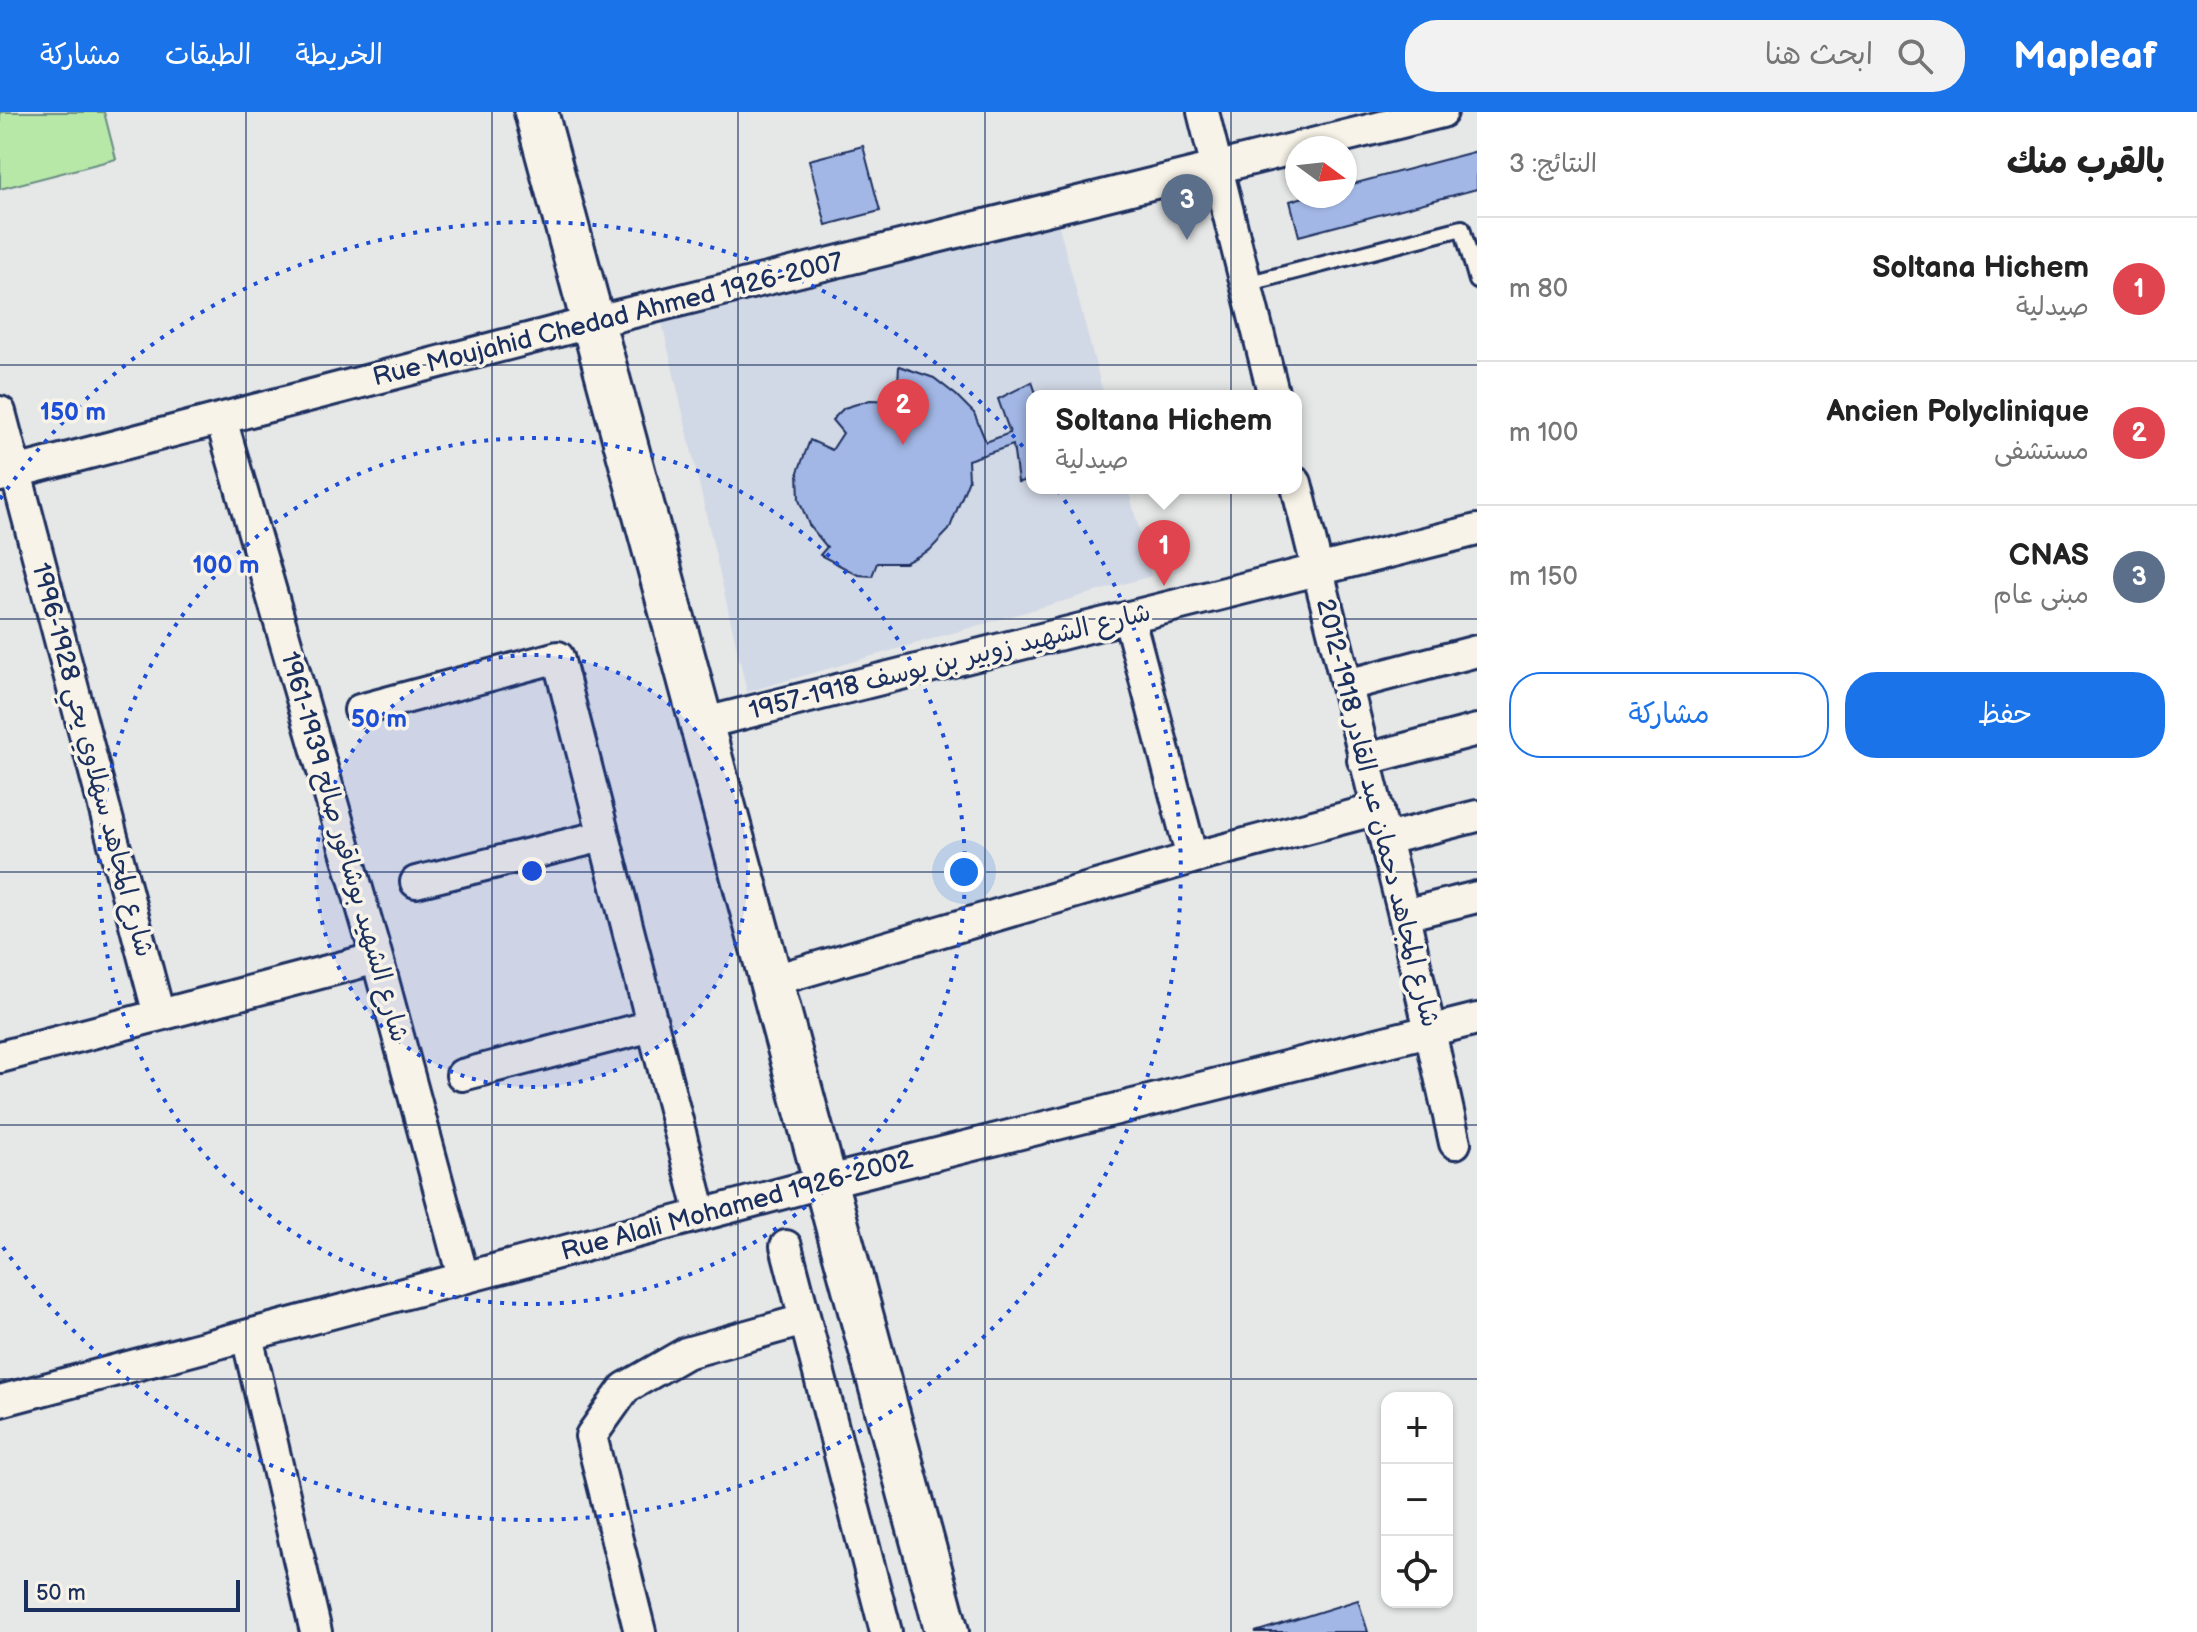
<!DOCTYPE html>
<html lang="ar">
<head>
<meta charset="utf-8">
<style>
  body { margin:0; font-family:"Balsamiq Sans","Playpen Sans Arabic",sans-serif; background:#f2f2f2; color:#222; direction:rtl }
  .controls { position:absolute; right:24px; bottom:24px; display:grid; overflow:hidden; border-radius:16px; box-shadow:0 2px 6px #0004 }
  .controls button { width:72px; height:72px; display:grid; place-items:center; padding:0; border:0; border-bottom:2px solid #e0e0e0; background:#fff; color:#222; font:40px sans-serif }
  .compass { position:absolute; left:1285px; top:24px; width:72px; height:72px; border-radius:50%; background:#fff; box-shadow:0 2px 6px #0004; rotate:105deg }
  .scale { position:absolute; left:24px; bottom:20px; width:216px; box-sizing:border-box; padding-left:8px; border:4px solid #1b2f5e; border-top:0; font-size:22px; line-height:28px; white-space:nowrap; color:#1b2f5e; -webkit-text-stroke:6px #f7f3e8; paint-order:stroke }
  .you { position:absolute; left:964px; top:760px; width:28px; height:28px; margin:-20px; border:6px solid #fff; border-radius:50%; background:#1a73e8; box-shadow:0 0 0 12px #1a73e833 }
  .badge { display:grid; place-items:center; width:52px; height:52px; border-radius:50%; background:#1a73e8; color:#fff; font-size:26px; font-weight:700 }
  .pin { position:absolute; translate:-50% -66px; filter:drop-shadow(0 2px 4px #0008) }
  .pin::after { content:''; position:absolute; top:42px; width:28px; height:24px; background:inherit; clip-path:polygon(0 0,100% 0,50% 100%) }
  .popup { position:absolute; left:1026px; top:278px; width:276px; height:104px; box-sizing:border-box; display:grid; place-content:center; border-radius:16px; background:#fff; filter:drop-shadow(0 2px 6px #0005); font-size:26px; white-space:nowrap; color:#767676 }
  .popup b { font-size:30px; color:#222 }
  .popup::after { content:''; position:absolute; left:50%; top:100%; margin-left:-16px; border:16px solid transparent; border-top-color:#fff }
  .list { margin:0; padding:0; list-style:none }
  h2 { display:flex; justify-content:space-between; align-items:center; height:104px; margin:0; padding:0 32px; font-size:34px }
  h2 small { font-size:26px; font-weight:400; color:#767676 }
  .list li { display:grid; grid-template-columns:52px 1fr auto; gap:24px; align-items:center; box-sizing:border-box; height:144px; padding:0 32px; border-top:2px solid #e0e0e0 }
  .list b { display:block; font-size:30px; white-space:nowrap }
  .list p { margin:0; font-size:26px; white-space:nowrap; color:#767676 }
  .list em { font-size:26px; font-style:normal; color:#767676 }
  .actions { display:flex; gap:16px; padding:24px 32px }
  .actions a { flex:1; padding:18px 0; border:2px solid #1a73e8; border-radius:32px; text-align:center; font-size:28px; color:#1a73e8 }
  .actions .main { background:#1a73e8; color:#fff }
  .icon { flex:none; width:44px; height:44px; fill:none; stroke:currentColor; stroke-width:2; stroke-linecap:round; stroke-linejoin:round }
  .map { position:relative; flex:none; width:1477px; height:1520px; overflow:hidden; direction:ltr }
  header { display:flex; align-items:center; gap:48px; box-sizing:border-box; height:112px; padding:0 40px; background:#1a73e8; color:#fff }
  header strong { font-size:38px }
  nav { display:flex; gap:44px; margin-inline-start:auto; font-size:28px }
  .search { width:560px; height:72px; background:#f2f2f2; display:flex; align-items:center; gap:20px; box-sizing:border-box; padding:0 28px; border-radius:32px; color:#767676; font-size:30px }
  main { display:flex }
  aside { flex:1; background:#fff }
  .map>svg:first-child { display:block }
  .built { fill:#d2d9e6 }
  .green { fill:#b7e8a8; stroke:#698c83; stroke-width:2 }
  .building { fill:#a2b7e5; stroke:#1b2f5e; stroke-width:2 }
  .lines { fill:none; stroke-linecap:round; stroke-linejoin:round }
  .service-casing { stroke:#1b2f5e; stroke-width:20 }
  .minor-casing { stroke:#1b2f5e; stroke-width:36 }
  .secondary-casing { stroke:#1b2f5e; stroke-width:48 }
  .service { stroke:#f7f3e8; stroke-width:14 }
  .minor { stroke:#f7f3e8; stroke-width:30 }
  .secondary { stroke:#f7f3e8; stroke-width:42 }
  .grid { fill:none; stroke:#1b2f5e; stroke-width:2; stroke-opacity:0.55 }
  .ring { fill:none; stroke:#1d4ed8; stroke-width:4; stroke-dasharray:4 8 }
  .labels { text-anchor:middle; dominant-baseline:central; stroke-width:7; stroke-linejoin:round; paint-order:stroke }
  .street-label { font-size:26px; fill:#1b2f5e; stroke:#f7f3e8 }
  .centre { fill:#1d4ed8; stroke:#f7f3e8; stroke-width:4 }
  .ring-label { font-size:24px; text-anchor:middle; font-weight:bold; fill:#1d4ed8; stroke:#f7f3e8; stroke-width:7; stroke-linejoin:round; paint-order:stroke }
</style>
</head>
<body>
<header>
<strong>Mapleaf</strong>
<div class="search"><svg class="icon" aria-label="search" viewBox="0 0 24 24"><circle cx="10" cy="10" r="6"/><path d="M15 15l6 6"/></svg>ابحث هنا</div>
<nav><a>الخريطة</a><a>الطبقات</a><a>مشاركة</a></nav>
</header>
<main>
<aside>
<h2>بالقرب منك<small>النتائج: 3</small></h2>
<ul class="list">
<li><span class="badge" style="background:#e0444e">1</span><div><b>Soltana Hichem</b><p>صيدلية</p></div><em>80 m</em></li>
<li><span class="badge" style="background:#e0444e">2</span><div><b>Ancien Polyclinique</b><p>مستشفى</p></div><em>100 m</em></li>
<li><span class="badge" style="background:#5c6f8a">3</span><div><b>CNAS</b><p>مبنى عام</p></div><em>150 m</em></li>
</ul>
<div class="actions"><a class="main">حفظ</a><a>مشاركة</a></div>
</aside>
<div class="map">
<svg width="1477" height="1520" viewBox="0 0 1477 1520">
  <rect width="100%" height="100%" fill="#e6e7e7"/>
  <filter id="ink" filterUnits="userSpaceOnUse"><feTurbulence type="fractalNoise" baseFrequency=".0125" numOctaves="2"/><feDisplacementMap in="SourceGraphic" scale="16" xChannelSelector="R" yChannelSelector="G"/><feConvolveMatrix kernelMatrix="1 2 1 2 8 2 1 2 1" color-interpolation-filters="sRGB"/></filter>
  <g filter="url(#ink)">
    <path class="built" d="M1056 103 1104 284H1032V376H1128L1151 464 747 580 660 202Z"/>
    <path class="green" d="M0 0H104L116 47 0 77Z"/>
    <path class="building" d="M863 34 880 99 826 113 809 48Z
      M1477 39V77L1299 124 1290 89 1307 84H1345V74Z
      M899 254 934 266 956 283 974 301 986 330 1010 321 998 287 1032 270 1037 284H1032V368L1018 370 1013 333 968 348 969 367 949 418 930 438 905 451H877L872 464 858 463 820 443 827 435 809 413 799 388 798 360 810 328 832 338 843 321 832 308 844 296 870 288 897 289Z
      M1358 1488 1368 1520H1255Z"/>
    <g class="lines">
      <defs>
        <path id="service" d="M1246 172 1462 116 1477 169"/>
        <path id="minor" d="M1203 0 1274 284
          M0 300 159 903
          M221 307 377 846 463 1165
          M0 364 593 210 1442 0
          M1296 371 1404 803 1455 1031
          M1347 573 1477 539
          M360 598 558 545 701 1102
          M701 612 1477 418
          M1363 648 1477 618
          M1386 727 1477 704
          M1192 746 1378 697
          M416 770 603 724
          M1404 803 1477 785
          M771 869 1192 746 1129 506
          M0 945 377 846
          M462 963 652 914
          M786 1134 886 1520
          M247 1224 316 1520
          M0 1289 825 1070 1477 907
          M640 1520 591 1324 625 1276 686 1241 804 1208"/>
        <path id="secondary" d="M536 0 947 1520"/>
      </defs>
      <use href="#service" class="service-casing"/>
      <use href="#minor" class="minor-casing"/>
      <use href="#secondary" class="secondary-casing"/>
      <use href="#service" class="service"/>
      <use href="#minor" class="minor"/>
      <use href="#secondary" class="secondary"/>
    </g>
  </g>
  <path class="grid" d="M246 0V1520M492 0V1520M738 0V1520M985 0V1520M1231 0V1520M0 253H1477M0 507H1477M0 760H1477M0 1013H1477M0 1267H1477"/>
  <circle cx="532" cy="759" r="216" fill="#1d4ed8" fill-opacity=".12"/>
  <g class="ring">
    <circle cx="532" cy="759" r="216"/>
    <circle cx="532" cy="759" r="433"/>
    <path d="M0 387A649 649 0 1 1 0 1131"/>
  </g>
  <g class="labels">
    <g class="street-label">
      <text transform="translate(608 208) rotate(-14)">Rue Moujahid Chedad Ahmed 1926-2007</text>
      <text transform="translate(950 550) rotate(-14)">شارع الشهيد زوبير بن يوسف 1918-1957</text>
      <text transform="translate(92 648) rotate(75)">شارع المجاهد سهلاوي يحي 1928-1996</text>
      <text transform="translate(1377 701) rotate(76)">شارع المجاهد دحمان عبد القادر 1918-2012</text>
      <text transform="translate(344 735) rotate(74)">شارع الشهيد بوشاقور صالح 1939-1961</text>
      <text transform="translate(737 1094) rotate(-15)">Rue Alali Mohamed 1926-2002</text>
    </g>
  </g>
  <circle cx="532" cy="759" r="12" class="centre"/>
  <g class="ring-label">
    <text x="73" y="308">150 m</text>
    <text x="226" y="461">100 m</text>
    <text x="379" y="615">50 m</text>
  </g>
</svg>
<div class="controls">
<button>+</button>
<button>−</button>
<button><svg class="icon" aria-label="locate" viewBox="0 0 24 24"><circle cx="12" cy="12" r="6"/><path d="M12 2v4M12 18v4M2 12h4M18 12h4"/></svg></button>
</div>
<svg class="compass" viewBox="-18 -18 36 36"><path d="M0-13l5 13h-10z" fill="#e53935"/><path d="M0 13l5-13h-10z" fill="#767676"/></svg>
<div class="scale">50 m</div>
<div class="you"></div>
<div class="pin badge" style="left:1164px;top:474px;background:#e0444e">1</div>
<div class="popup"><b>Soltana Hichem</b>صيدلية</div>
<div class="pin badge" style="left:903px;top:333px;background:#e0444e">2</div>
<div class="pin badge" style="left:1187px;top:128px;background:#5c6f8a">3</div>
</div>
</main>
</body>
</html>
